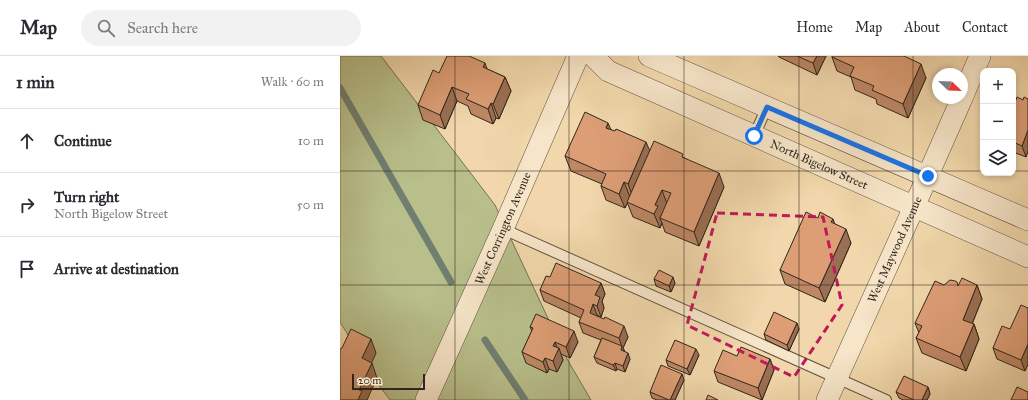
<!DOCTYPE html>
<html lang="en">
<head>
<meta charset="utf-8">
<style>
  body { margin:0; font-family:"IM FELL Great Primer",serif; background:#f2f2f3; color:#2b2b33 }
  .controls { position:absolute; right:12px; top:12px; display:grid; overflow:hidden; border-radius:8px; box-shadow:0 2px 6px #0003 }
  .controls button { width:36px; height:36px; display:grid; place-items:center; padding:0; border:0; border-bottom:1px solid #e1e1e2; background:#fff; color:#2b2b33; font:20px sans-serif }
  .compass { position:absolute; left:592px; top:12px; width:36px; height:36px; border-radius:50%; background:#fff; box-shadow:0 2px 6px #0003; rotate:113deg }
  .scale { position:absolute; left:12px; bottom:10px; width:73px; box-sizing:border-box; padding-left:4px; border:2px solid #30261d; border-top:0; font-size:11px; line-height:14px; white-space:nowrap; color:#30261d; -webkit-text-stroke:3px #f6e5c8; paint-order:stroke }
  .stop { position:absolute; width:12px; height:12px; margin:-9px; border:3px solid #1a73e8; border-radius:50%; background:#fff }
  .stop.end { background:#1a73e8; border-color:#fff; box-shadow:0 1px 4px #0008 }
  .list { margin:0; padding:0; list-style:none }
  h2 { display:flex; justify-content:space-between; align-items:center; height:52px; margin:0; padding:0 16px; font-size:17px }
  h2 small { font-size:13px; font-weight:400; color:#7c7c81 }
  .list li { display:grid; grid-template-columns:26px 1fr auto; gap:12px; align-items:center; box-sizing:border-box; height:64px; padding:0 16px; border-top:1px solid #e1e1e2 }
  .list b { display:block; font-size:15px; white-space:nowrap }
  .list p { margin:0; font-size:13px; white-space:nowrap; color:#7c7c81 }
  .list em { font-size:13px; font-style:normal; color:#7c7c81 }
  .icon { flex:none; width:22px; height:22px; fill:none; stroke:currentColor; stroke-width:2; stroke-linecap:round; stroke-linejoin:round }
  .map { position:relative; flex:none; width:688px; height:344px; overflow:hidden }
  header { display:flex; align-items:center; gap:24px; box-sizing:border-box; height:56px; padding:0 20px; background:#fff; border-bottom:1px solid #e1e1e2 }
  header strong { font-size:19px }
  nav { display:flex; gap:22px; margin-inline-start:auto; font-size:14px }
  .search { width:280px; height:36px; background:#f2f2f3; display:flex; align-items:center; gap:10px; box-sizing:border-box; padding:0 14px; border-radius:22px; color:#7c7c81; font-size:15px }
  main { display:flex }
  aside { flex:1; background:#fff }
  .map>svg:first-child { display:block }
  .green { fill:#b8bf8b; stroke:#747254 }
  .lines { fill:none; stroke-linecap:round; stroke-linejoin:round }
  .stream { stroke:#707f70; stroke-width:7 }
  .lane-casing { stroke:#605240; stroke-width:12 }
  .street-casing { stroke:#605240; stroke-width:22 }
  .lane { stroke:#f6e5c8; stroke-width:10 }
  .street { stroke:#f6e5c8; stroke-width:21 }
  .wall { fill:#be8865; stroke:#30261d }
  .shaded-wall { fill:#9b6f53; stroke:#30261d }
  .building { fill:#dd9e76; stroke:#30261d }
  .route { stroke:#1a73e8; stroke-width:5 }
  .marked { fill:none; stroke:#c2185b; stroke-width:3; stroke-dasharray:8 5; stroke-linejoin:round }
  .grid { fill:none; stroke:#30261d; stroke-width:1; stroke-opacity:0.55 }
  .labels { text-anchor:middle; dominant-baseline:central; stroke-width:3.5; stroke-linejoin:round; paint-order:stroke }
  .street-label { font-size:12px; fill:#30261d; stroke:#f6e5c8 }
</style>
</head>
<body>
<header>
<strong>Map</strong>
<div class="search"><svg class="icon" aria-label="search" viewBox="0 0 24 24"><circle cx="10" cy="10" r="6"/><path d="M15 15l6 6"/></svg>Search here</div>
<nav><a>Home</a><a>Map</a><a>About</a><a>Contact</a></nav>
</header>
<main>
<aside>
<h2>1 min<small>Walk · 60 m</small></h2>
<ul class="list">
<li><svg class="icon" aria-label="ahead" viewBox="0 0 24 24"><path d="M12 20V5M6 11l6-6 6 6"/></svg><div><b>Continue</b></div><em>10 m</em></li>
<li><svg class="icon" aria-label="right" viewBox="0 0 24 24"><path d="M7 20v-9h11M14 6l5 5-5 5"/></svg><div><b>Turn right</b><p>North Bigelow Street</p></div><em>50 m</em></li>
<li><svg class="icon" aria-label="arrive" viewBox="0 0 24 24"><path d="M6 21V4h12l-3 4 3 4H6"/></svg><div><b>Arrive at destination</b></div></li>
</ul>
</aside>
<div class="map">
<svg width="688" height="344" viewBox="0 0 688 344">
  <rect width="100%" height="100%" fill="#f1d7ab"/>
  <filter id="stains"><feTurbulence type="fractalNoise" baseFrequency=".005" numOctaves="4"/><feColorMatrix values="0 0 0 0 .2 0 0 0 0 .09 0 0 0 0 .02 0 0 0 .5 -.17"/></filter>
  <radialGradient id="worn" r=".72"><stop offset=".6" stop-color="#630" stop-opacity="0"/><stop offset="1" stop-color="#630" stop-opacity=".3"/></radialGradient>
  <path class="green" d="M0 0H41L155 149 227 303 251 344H50L41 332 0 266Z"/>
  <g class="lines">
    <path class="stream" d="M0 32 111 226
      M145 284 185 344"/>
    <defs>
      <path id="lane" d="M414 80 427 51
        M163 173 546 344"/>
      <g id="street">
        <path id="s1" d="M253 0 268 15 688 201"/>
        <path d="M309 0 688 164"/>
        <path d="M622 42 640 0"/>
        <path id="s2" d="M86 344 163 173 238 0"/>
        <path id="s3" d="M487 344 574 151 622 42"/>
      </g>
    </defs>
    <use href="#lane" class="lane-casing"/>
    <use href="#street" class="street-casing"/>
    <use href="#lane" class="lane"/>
    <use href="#street" class="street"/>
  </g>
  <path class="wall" d="M438 0H486L477 19 439 1Z
    M492 1 586 22 568 62 537 48 536 43 515 34 511 21 497 15Z
    M147 13 165 21 171 35 159 63 156 62 153 68 131 58 128 50 117 45 105 73 83 64 78 49 99 17Z
    M688 43V95L686 101 673 96V48L674 49 683 44Z
    M271 74 310 95 345 102 384 131 359 190 325 176 322 167 320 172 293 161 287 146 290 141 285 152 266 144 261 130 262 128 231 115 225 100Z
    M478 162 495 168 511 187 485 246 445 228 440 214Z
    M210 221 261 227 265 238 262 245 264 252 261 261 257 259V260L288 281 283 292 285 296 290 303 285 316 277 313 276 315 257 307 254 301 261 284 243 277 239 266 241 262 204 245 200 234Z
    M314 223 335 227 331 236 316 230Z
    M637 229 642 243 632 268H634L639 283 626 315 582 297 576 282 579 277 575 267 618 230Z
    M688 252V308L685 315 657 303 653 292 670 273Z
    M190 271 238 286 230 302 221 298 223 304 217 316 209 313 207 317 186 307 182 296 192 275Z
    M459 273 449 295 426 284 424 278Z
    M359 299 350 319 328 310 326 304Z
    M430 303 434 314 422 344 378 326 374 315Z
    M344 324 335 344H317L312 342 310 336Z
    M588 331 590 338 587 344H563L559 342 556 336Z"/>
  <path class="shaded-wall" d="M477 0H486L477 19 473 7Z
    M145 7 150 21 143 11Z
    M581 8 586 22 568 62 563 48Z
    M165 21 171 35 159 63 153 48Z
    M112 31 117 45 105 73 100 59Z
    M151 47 156 62 153 68 148 53Z
    M268 67 274 81 266 72Z
    M688 74V95L686 101 682 90Z
    M306 86 312 100 293 142 288 128Z
    M379 117 384 131 359 190 354 176Z
    M284 126 290 141 285 152 279 138Z
    M322 134 327 148 320 162 322 167 320 172 314 158 315 149Z
    M493 163 498 177 491 166Z
    M506 173 511 187 485 246 479 232Z
    M333 221 335 227 331 236 329 230Z
    M261 227 265 238 262 245 264 252 261 261 257 250 255 239Z
    M637 229 642 243 628 278 623 264Z
    M253 248 257 259 254 268 250 257Z
    M457 267 459 273 449 295 447 289Z
    M634 268 639 283 626 315 620 301Z
    M284 270 288 281 283 292 285 296 281 294 282 291 279 282Z
    M234 275 238 286 230 302 226 291Z
    M31 283 36 297 27 317 22 302Z
    M215 286 218 294 219 292 223 304 217 316 213 305V290Z
    M688 288V308L685 315 681 304Z
    M356 293 359 299 350 319 347 313Z
    M288 297 290 303 285 316 283 310Z
    M205 302 209 313 207 317 203 306Z
    M430 303 434 314 422 344 418 332Z
    M32 307 37 322 27 344H18L19 334Z
    M275 307 277 313 276 315 273 309Z
    M342 318 344 324 335 344H330Z
    M588 331 590 338 587 344H582Z"/>
  <path class="building" d="M107 0H129L145 7 143 11 165 21 153 48 151 47 148 53 126 43 129 38 112 31 100 59 78 49 93 14 99 17Z
    M457 0H477L473 7Z
    M492 0H564L581 8 563 48 532 34 534 30 510 20 514 11 492 1Z
    M677 41 683 44 684 41 688 43V74L682 90 673 86V48L674 49Z
    M245 56 268 67 266 72 275 75 276 73 306 86 288 128 284 126 279 138 261 130 266 118 225 100Z
    M314 85 343 98 342 101 379 117 354 176 320 162 331 137 322 134 315 149 318 150 314 158 287 146Z
    M466 156 478 162 480 156 493 163 491 166 506 173 479 232 440 214Z
    M216 207 261 227 255 239 260 241 257 250 253 248 250 257 264 263 265 261 284 270 279 282 239 266 244 254 200 234 206 220 210 221Z
    M319 214 333 221 329 230 314 223Z
    M622 222 637 229 623 264 634 268 620 301 576 282 582 270 575 267 595 225 604 229 610 224 615 225 617 226 618 230Z
    M681 249 688 252V288L681 304 653 292 662 270 670 273Z
    M434 256 457 267 447 289 424 278Z
    M196 258 234 275 226 291 215 286 213 290 219 292 213 305 205 302 203 306 182 296 193 272 190 271Z
    M11 273 31 283 22 302 32 307 19 334 22 335 18 344H0V293L2 292Z
    M262 282 282 290 281 294 288 297 283 310 275 307 273 309 254 301Z
    M335 284 356 293 347 313 326 304Z
    M401 291 430 303 418 332 374 315 383 294 397 300Z
    M321 309 342 318 330 344H329L310 336Z
    M564 320 588 331 582 344H574L556 336Z
    M677 331 688 336V344H671Z
    M368 339 378 344H366Z"/>
  <g class="lines">
    <path class="route" d="M414 80 427 51 588 120"/>
  </g>
  <path class="marked" d="M377 157 483 161 502 249 454 321 347 269Z"/>
  <path class="grid" d="M115 0V344M229 0V344M344 0V344M459 0V344M573 0V344M0 115H643M673 115H688M0 229H688"/>
  <g class="labels">
    <g class="street-label">
      <text stroke="none"><textPath href="#s1" startOffset="252">North Bigelow Street</textPath></text>
      <text stroke="none"><textPath href="#s2" startOffset="188">West Corrington Avenue</textPath></text>
      <text stroke="none"><textPath href="#s3" startOffset="165">West Maywood Avenue</textPath></text>
    </g>
  </g>
  <rect width="100%" height="100%" filter="url(#stains)"/>
  <rect width="100%" height="100%" fill="url(#worn)"/>
</svg>
<div class="controls">
<button>+</button>
<button>−</button>
<button><svg class="icon" aria-label="layers" viewBox="0 0 24 24"><path d="M12 4l9 5-9 5-9-5zM3 14l9 5 9-5"/></svg></button>
</div>
<svg class="compass" viewBox="-18 -18 36 36"><path d="M0-13l5 13h-10z" fill="#e53935"/><path d="M0 13l5-13h-10z" fill="#7c7c81"/></svg>
<div class="scale">20 m</div>
<div class="stop" style="left:414px;top:80px"></div>
<div class="stop end" style="left:588px;top:120px"></div>
</div>
</main>
</body>
</html>
